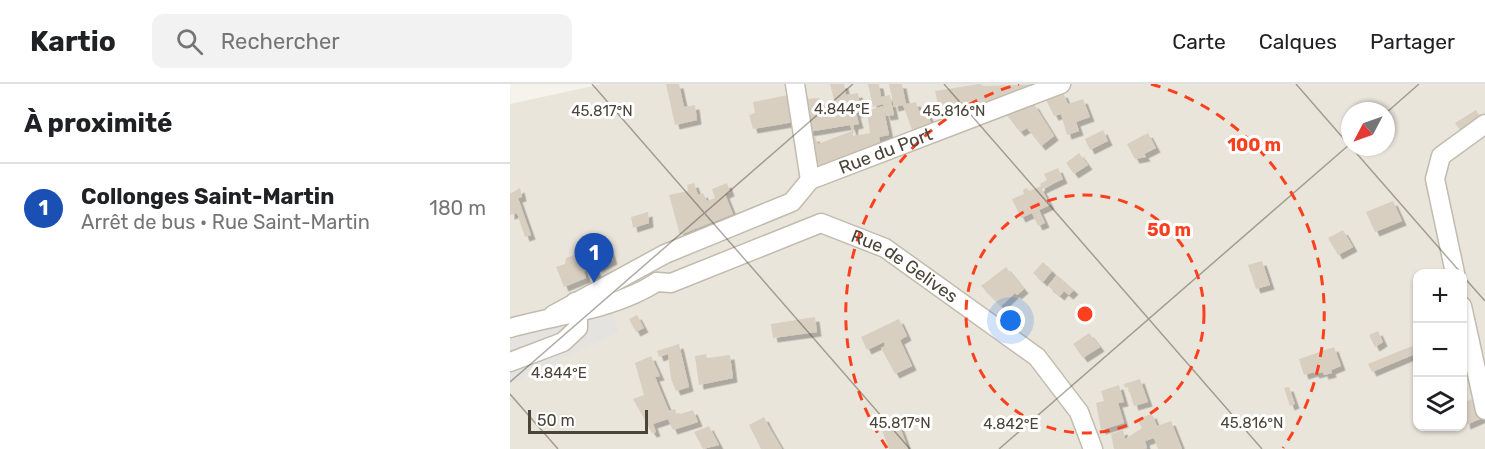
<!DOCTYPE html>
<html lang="fr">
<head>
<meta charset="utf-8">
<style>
  body { margin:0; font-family:Rubik,sans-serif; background:#f2f2f2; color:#202124 }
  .controls { position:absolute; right:18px; bottom:18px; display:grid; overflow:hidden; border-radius:12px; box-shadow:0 2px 4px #0004 }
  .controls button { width:54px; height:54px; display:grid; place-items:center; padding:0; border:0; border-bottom:2px solid #e0e0e0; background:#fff; color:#202124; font:30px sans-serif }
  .compass { position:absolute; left:831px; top:18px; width:54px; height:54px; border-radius:50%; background:#fff; box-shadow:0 2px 4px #0004; rotate:229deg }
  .scale { position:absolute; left:18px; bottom:15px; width:120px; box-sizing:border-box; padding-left:6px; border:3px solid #4b4439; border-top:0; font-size:16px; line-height:21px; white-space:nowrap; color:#4b4439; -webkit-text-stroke:4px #fff; paint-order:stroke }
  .you { position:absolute; left:501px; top:237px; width:21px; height:21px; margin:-15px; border:4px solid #fff; border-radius:50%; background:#1a73e8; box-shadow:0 0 0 9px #1a73e833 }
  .badge { display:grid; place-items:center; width:39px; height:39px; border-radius:50%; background:#ea580c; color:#fff; font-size:20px; font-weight:700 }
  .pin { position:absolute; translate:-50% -50px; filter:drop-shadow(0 2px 3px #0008) }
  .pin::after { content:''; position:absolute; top:32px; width:21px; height:18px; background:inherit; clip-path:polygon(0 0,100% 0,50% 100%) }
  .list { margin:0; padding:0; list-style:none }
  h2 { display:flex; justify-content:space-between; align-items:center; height:78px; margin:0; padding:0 24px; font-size:26px }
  h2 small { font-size:20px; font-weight:400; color:#757577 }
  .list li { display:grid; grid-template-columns:39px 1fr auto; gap:18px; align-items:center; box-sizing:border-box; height:90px; padding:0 24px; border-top:2px solid #e0e0e0 }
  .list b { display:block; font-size:22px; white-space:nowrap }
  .list p { margin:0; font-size:20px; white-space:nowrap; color:#757577 }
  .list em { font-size:20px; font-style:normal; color:#757577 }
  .icon { flex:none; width:33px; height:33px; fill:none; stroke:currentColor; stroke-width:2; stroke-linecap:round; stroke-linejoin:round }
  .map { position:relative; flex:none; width:975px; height:365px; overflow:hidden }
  header { display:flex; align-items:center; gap:36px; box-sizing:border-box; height:84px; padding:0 30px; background:#fff; border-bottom:2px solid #e0e0e0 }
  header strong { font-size:28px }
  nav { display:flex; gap:33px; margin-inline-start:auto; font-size:21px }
  .search { width:420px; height:54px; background:#f2f2f2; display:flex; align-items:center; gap:15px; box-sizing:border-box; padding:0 21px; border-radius:12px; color:#757577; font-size:22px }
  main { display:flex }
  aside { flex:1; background:#fff }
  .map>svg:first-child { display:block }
  .residential { fill:#eae5da; fill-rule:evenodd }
  .parking { fill:#e5e3e0 }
  .building { fill:#d8cfc1; filter:url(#shadow) }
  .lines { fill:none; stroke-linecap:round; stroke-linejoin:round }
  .minor-casing { stroke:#c2bbae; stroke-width:21 }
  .minor { stroke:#fff; stroke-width:18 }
  .ticks { fill:none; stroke:#4b4439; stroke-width:1.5; stroke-opacity:0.45 }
  .ring { fill:none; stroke:#fc3f1d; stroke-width:3; stroke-dasharray:10 8 }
  .labels { text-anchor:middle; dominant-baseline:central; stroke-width:6; stroke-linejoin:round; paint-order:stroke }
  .street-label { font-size:18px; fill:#4b4439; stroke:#fff }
  .ticks-label { font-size:15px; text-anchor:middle; fill:#4b4439; stroke:#fff; stroke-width:6; stroke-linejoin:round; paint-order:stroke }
  .centre { fill:#fc3f1d; stroke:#fff; stroke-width:3 }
  .ring-label { font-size:18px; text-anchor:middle; font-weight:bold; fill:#fc3f1d; stroke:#fff; stroke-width:6; stroke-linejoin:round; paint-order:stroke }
</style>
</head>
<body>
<header>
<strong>Kartio</strong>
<div class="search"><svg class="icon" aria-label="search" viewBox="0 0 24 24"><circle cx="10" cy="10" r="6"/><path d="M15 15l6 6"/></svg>Rechercher</div>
<nav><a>Carte</a><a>Calques</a><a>Partager</a></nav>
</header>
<main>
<aside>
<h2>À proximité<small></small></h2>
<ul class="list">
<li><span class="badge" style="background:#1a4fb4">1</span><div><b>Collonges Saint-Martin</b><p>Arrêt de bus · Rue Saint-Martin</p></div><em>180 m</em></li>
</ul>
</aside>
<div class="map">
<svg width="975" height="365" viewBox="0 0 975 365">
  <defs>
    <filter id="shadow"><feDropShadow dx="4.5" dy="4.5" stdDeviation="0" flood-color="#0004"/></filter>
  </defs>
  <rect width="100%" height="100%" fill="#f6f3ec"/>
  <path class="residential" d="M92 0H975V365H0V20ZM840 27H876V63H840ZM908 189H952V342H908Z"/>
  <path class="parking" d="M103 232 109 248 0 300V256L39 244Z"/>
  <path class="building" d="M156 0H169L174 23 185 21 187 36 165 41Z
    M320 0H334L336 11 348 9 351 28 346 29 349 40 344 41 343 52 360 49 357 27 373 22 379 51 369 53 370 58 310 85 300 54 305 53 308 60 342 47 340 41 298 48 294 15 309 14 310 21 321 19 323 32 328 31Z
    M358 0H369L371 13 380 11 384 31 376 32 373 20 363 23Z
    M379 0H392L396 20 406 18 409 27 416 25 421 39 402 46 393 21 384 23Z
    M469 0 474 2 535 0 431 35 425 7Z
    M276 3H279L284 38 243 45 239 31 245 29 243 18 278 11Z
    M553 9 558 20 573 15 580 33 566 38 569 47 557 51 551 30 544 32 536 16Z
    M524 20 544 52 531 62 517 44 510 48 496 30Z
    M966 26 970 33 975 30V35L952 49 945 39Z
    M593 46 598 57 580 66 575 55Z
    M638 49 646 64 634 70 636 73 625 75 617 60Z
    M569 69 578 81 564 90 556 79Z
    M548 84 553 95 532 105 540 121 529 126 535 139 528 142 522 129 511 134 502 115 514 110 513 106 517 104 519 107 531 102 530 100 537 96 534 90Z
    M184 99 188 111 193 109 197 117 205 114 202 105 217 99 220 108 215 110 223 130 170 151 159 111 178 107 177 101Z
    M10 104 12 113 8 114 21 151 15 153 7 129 0 131V110Z
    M883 117 892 137 865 148 856 128Z
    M138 128 139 139 123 144 121 133Z
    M833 146 843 163 828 171 818 154Z
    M96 155 103 176 87 184 79 162Z
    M70 169 75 172 80 170 87 189 79 193 77 186 74 187 76 194 54 203 46 183 55 180 56 174Z
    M752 177 760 201 746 205 738 181Z
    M533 178 542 187 533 198 523 189Z
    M496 183 514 205 507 211 505 209 491 222 471 202Z
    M547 191 564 206 559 211 554 207 550 212 538 202Z
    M127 231 134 244 126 248 119 235Z
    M305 233 307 248 263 254 261 240Z
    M389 235 397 252 390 256 402 282 385 290 371 264 375 262 374 258 357 266 351 253Z
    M868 247 873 258 865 263 859 251Z
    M579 249 590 263 573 274 563 260Z
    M169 260 179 303 166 307 161 295 158 270 149 273 147 267Z
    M902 262 905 270 862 288 858 280Z
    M824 263 831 282 821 286 822 289 814 291 813 288 805 290 804 288 794 291 789 275Z
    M196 270 197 274 220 271 223 294 189 301 185 272Z
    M141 272 150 292 145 293 159 327 165 325 167 331 183 326 188 338 163 346 158 335 143 340 146 348 142 349 123 315 134 311 125 279Z
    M630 295 638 318 624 322 618 303 615 304 614 300Z
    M609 301 614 318 608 319 614 339 591 346 586 319 594 317 591 307Z
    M779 303 785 320 780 322 774 304Z
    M967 313 972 334 956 341 952 319Z
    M642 330 647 342 661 337 672 365H648L644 354 635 357 637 364 634 365H604L601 350 613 346 615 355 632 344 627 335Z
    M254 333 258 341 272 365H251L239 341Z
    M389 340 398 365H379L372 346Z
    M199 342 209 361 193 365 184 348Z"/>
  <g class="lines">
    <defs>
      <g id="minor">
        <path d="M285 0 300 96"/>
        <path id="s1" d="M300 96 551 0"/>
        <path d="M945 189 925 95 931 72 975 40"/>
        <path id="s2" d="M147 198 161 199 311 139 375 164 527 273 569 328 583 365"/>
        <path d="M952 222 975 326"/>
        <path d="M43 231 155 170 282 118 300 96"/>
        <path d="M0 244C50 230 103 226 147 198"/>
        <path d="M0 278 53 258 68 244V227L65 218"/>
      </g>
    </defs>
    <use href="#minor" class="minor-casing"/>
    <use href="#minor" class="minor"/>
  </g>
  <path class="ticks" d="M82 0 400 365M434 0 752 365M786 0 840 62M876 29 909 0M841 63 951 189M952 191 975 217M0 298 343 0M0 310 48 365M489 365 840 60"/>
  <g class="ring">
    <circle cx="575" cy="230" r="119"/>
    <path d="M377 364A239 239 0 0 1 509 0M641 0A239 239 0 0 1 773 364"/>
  </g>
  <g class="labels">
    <g class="street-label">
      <text stroke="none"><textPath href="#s1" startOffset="81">Rue du Port</textPath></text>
      <text stroke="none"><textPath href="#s2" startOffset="270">Rue de Gelives</textPath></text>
    </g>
  </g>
  <g class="ticks-label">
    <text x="332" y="30">4.844°E</text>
    <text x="92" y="32">45.817°N</text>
    <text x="444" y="32">45.816°N</text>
    <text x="49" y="294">4.844°E</text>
    <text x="390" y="344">45.817°N</text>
    <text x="742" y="344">45.816°N</text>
    <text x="501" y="345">4.842°E</text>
  </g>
  <circle cx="575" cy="230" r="9" class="centre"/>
  <g class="ring-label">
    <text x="744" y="67">100 m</text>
    <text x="659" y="152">50 m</text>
  </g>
</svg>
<div class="controls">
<button>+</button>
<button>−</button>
<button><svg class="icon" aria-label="layers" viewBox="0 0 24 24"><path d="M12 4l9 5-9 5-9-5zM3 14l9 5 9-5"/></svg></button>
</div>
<svg class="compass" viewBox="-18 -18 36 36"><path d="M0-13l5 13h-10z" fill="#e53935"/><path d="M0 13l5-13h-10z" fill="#757577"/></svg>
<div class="scale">50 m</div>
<div class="you"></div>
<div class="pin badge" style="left:84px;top:199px;background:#1a4fb4">1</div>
</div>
</main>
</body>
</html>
